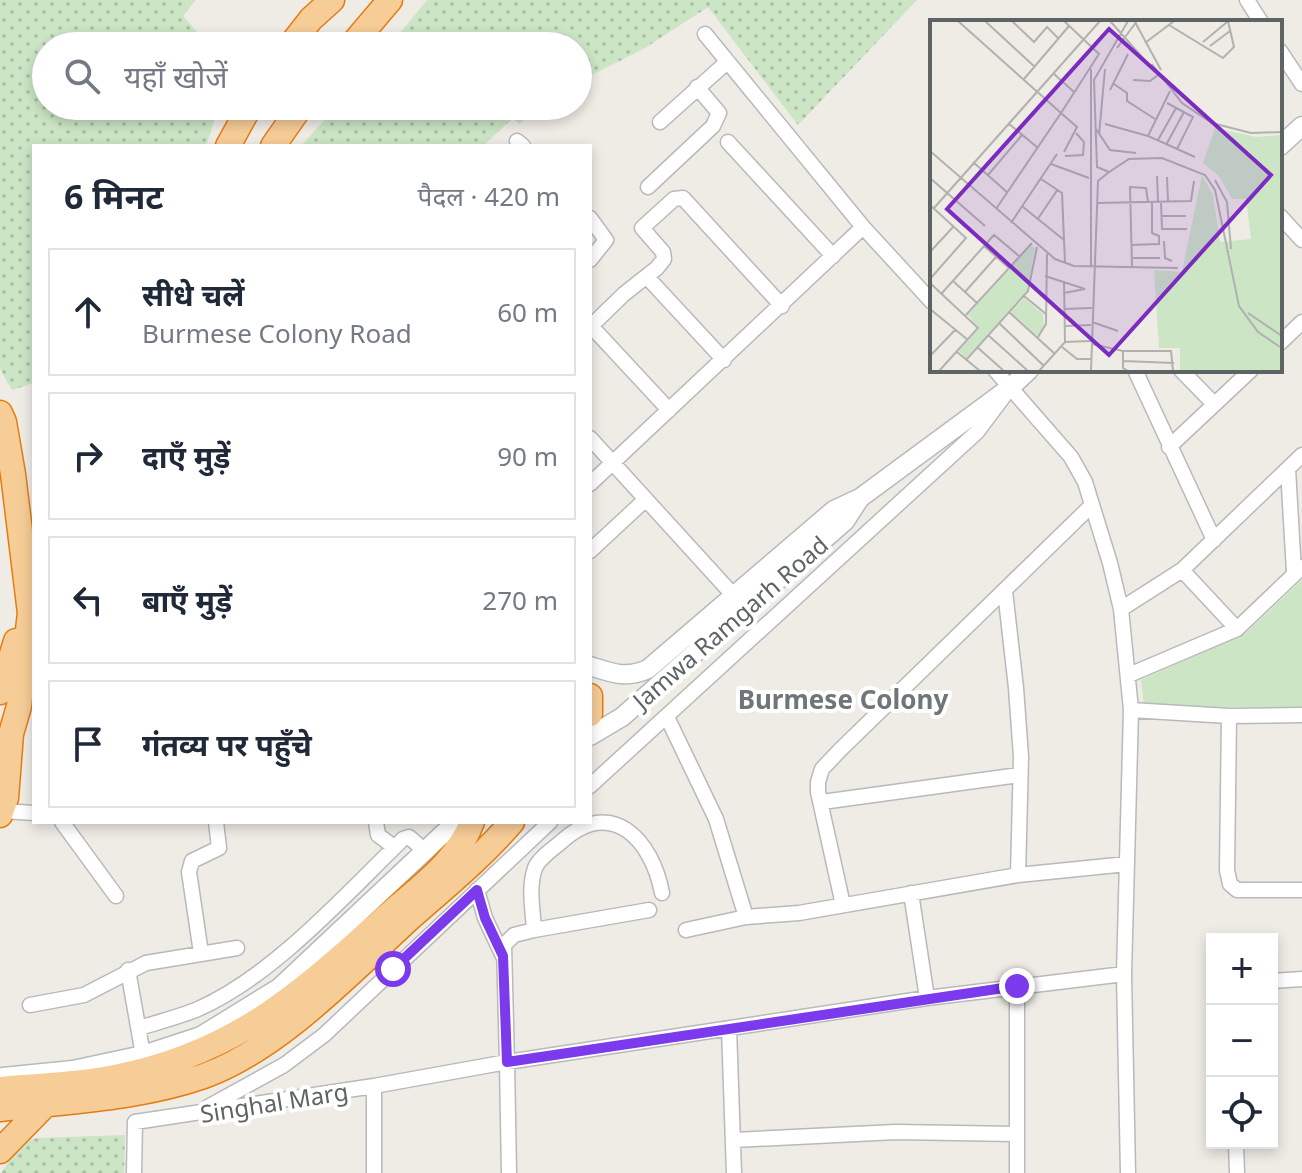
<!DOCTYPE html>
<html lang="hi">
<head>
<meta charset="utf-8">
<style>
  body { margin:0; font-family:"Noto Sans","Noto Sans Devanagari",sans-serif; background:#f2f2f3; color:#1f2937 }
  .controls { position:absolute; right:24px; bottom:24px; display:grid; overflow:hidden; border-radius:0px; box-shadow:0 4px 12px #0003 }
  .controls button { width:72px; height:72px; display:grid; place-items:center; padding:0; border:0; border-bottom:2px solid #e0e1e3; background:#fff; color:#1f2937; font:40px sans-serif }
  .stop { position:absolute; width:24px; height:24px; margin:-18px; border:6px solid #7c3aed; border-radius:50%; background:#fff }
  .stop.end { background:#7c3aed; border-color:#fff; box-shadow:0 2px 8px #0008 }
  .list { margin:0; padding:0; list-style:none }
  h2 { display:flex; justify-content:space-between; align-items:center; height:104px; margin:0; padding:0 32px; font-size:34px }
  h2 small { font-size:26px; font-weight:400; color:#747a83 }
  .list li { display:grid; grid-template-columns:52px 1fr auto; gap:24px; align-items:center; box-sizing:border-box; height:128px; margin:0 16px 16px; padding:0 16px; border:2px solid #e0e1e3; border-radius:0px }
  .list b { display:block; font-size:30px; white-space:nowrap }
  .list p { margin:0; font-size:26px; white-space:nowrap; color:#747a83 }
  .list em { font-size:26px; font-style:normal; color:#747a83 }
  .icon { flex:none; width:44px; height:44px; fill:none; stroke:currentColor; stroke-width:2; stroke-linecap:round; stroke-linejoin:round }
  .map { position:relative; flex:none; width:1302px; height:1173px; overflow:hidden }
  .search { position:absolute; background:#fff; box-shadow:0 4px 12px #0003; left:32px; top:32px; width:560px; height:88px; display:flex; align-items:center; gap:20px; box-sizing:border-box; padding:0 28px; border-radius:44px; color:#747a83; font-size:30px }
  .panel { position:absolute; background:#fff; box-shadow:0 4px 12px #0003; left:32px; top:144px; width:560px; height:680px; border-radius:0px }
  .map>svg:first-child { display:block }
  .grass { fill:url(#grass-dots) }
  .park { fill:#cbe5c5 }
  .lines { fill:none; stroke-linecap:round; stroke-linejoin:round }
  .street-casing { stroke:#b7b9bc; stroke-width:17 }
  .secondary-casing { stroke:#b5babd; stroke-width:21 }
  .highway-casing { stroke:#e57c10; stroke-width:27 }
  .street { stroke:#fff; stroke-width:14 }
  .secondary { stroke:#fff; stroke-width:18 }
  .highway { stroke:#f6cc97; stroke-width:24 }
  .route { stroke:#7c3aed; stroke-width:10 }
  .labels { text-anchor:middle; dominant-baseline:central; stroke-width:8; stroke-linejoin:round; paint-order:stroke }
  .street-label { font-size:24px; fill:#5e6366; stroke:#fff }
  .neighbourhood-label { font-size:26px; font-weight:bold; fill:#6f7578; stroke:#fff }
  .inset-road { fill:none; stroke:#b1b1af; stroke-width:2 }
  .view { fill:#7b2cbf; fill-opacity:0.15; stroke:#7b2cbf; stroke-width:4 }
  .inset-edge { fill:none; stroke:#5e6366; stroke-width:4 }
</style>
</head>
<body>
<div class="map">
<svg width="1302" height="1173" viewBox="0 0 1302 1173">
  <defs>
    <pattern id="grass-dots" width="8" height="8" patternUnits="userSpaceOnUse" patternTransform="scale(2)"><rect width="8" height="8" fill="#cbe5c5"/><path d="M2 2h.1M6 6h.1" fill="none" stroke="#a8bda4" stroke-width="1.8" stroke-linecap="round"/></pattern>
  </defs>
  <rect width="100%" height="100%" fill="#efece6"/>
  <path class="grass" d="M0 0H196L183 16 210 46H46V106H219L206 146H34V383L12 390 0 369Z
    M427 0H917L798 125 708 7 645 48 578 82V46H389Z
    M337 106H540L519 124 513 118 483 146H301Z
    M125 1135 124 1173H1L22 1142 37 1138Z"/>
  <path class="park" d="M1302 580V707H1144L1141 680 1245 634Z"/>
  <g class="lines">
    <defs>
      <path id="street" d="M1247 0 1261 22
        M705 34 863 227 932 302
        M1280 51 1302 84
        M660 122 727 62
        M517 141 523 146
        M728 142 833 256
        M648 187 713 126 719 113 697 87
        M1280 216 1302 240
        M590 218 606 240 590 260
        M647 277 724 360
        M591 326 669 410
        M590 327 624 294 657 268 664 259 663 252 642 228 674 199 683 198 782 306
        M1280 343 1302 322
        M995 370 1071 457 1085 482 1110 563 1121 609 1131 710 1124 974 1128 1173
        M1135 370 1214 540
        M1181 370 1214 404
        M590 438 734 596
        M1169 447 1251 370
        M1288 469 1294 572
        M590 484 863 227
        M590 551 645 500
        M1182 570 1237 629
        M1005 591 1016 688 1021 757 1018 875
        M1121 609 1182 570 1302 455
        M1129 675 1237 629 1302 567
        M1131 710 1229 716 1302 715
        M1229 716 1227 870 1230 884 1237 890H1302
        M667 717 716 819 746 917
        M590 786 977 432 1004 396
        M822 802 1019 775
        M2 811 34 813
        M62 822 116 896
        M376 822 378 835 394 847
        M477 890 485 918 503 956
        M911 893 927 998
        M843 905 818 792V782L822 769 840 750 1092 505
        M649 910 534 930 514 935 504 945 507 1062 927 998 1124 974
        M534 930C533 910 528 888 535 868 539 858 553 849 561 842 611 796 652 839 662 893
        M686 930 746 917 799 913 1018 875 1127 864
        M201 953 189 872 192 861 219 848 216 822
        M128 970 143 1055
        M1272 981 1302 979
        M1017 986V1173
        M30 1005 84 995 146 963 237 948
        M139 1028C158 1022 179 1017 198 1009 273 976 344 896 403 839L409 837 425 851
        M729 1028 734 1173
        M374 1086V1173
        M208 1107 284 1065 324 1035 550 822
        M734 1140 896 1132 1016 1134
        M1236 1143 1237 1173
        M134 1173 135 1122 374 1086 507 1062 509 1173"/>
      <path id="secondary" d="M1280 146 1302 126
        M590 666C612 673 626 679 648 669L834 510 860 498 1012 386 1029 370
        M590 736 622 717 845 521 860 498
        M3 1077 73 1070 143 1055 201 1036 279 988 445 832 470 827"/>
      <path id="highway" d="M290 46 311 19 332 0
        M351 46 390 0
        M228 146 250 106
        M273 146 301 106
        M0 413 4 422 13 474 30 613 19 706 11 734 6 798 0 815
        M0 692 16 641
        M590 696V714
        M0 1089C38 1085 77 1085 115 1077 236 1053 298 995 387 916 417 889 458 861 472 822
        M0 1109C68 1101 138 1099 204 1076 279 1049 351 972 410 918 444 888 482 857 512 822
        M0 1151 46 1104"/>
    </defs>
    <use href="#street" class="street-casing"/>
    <use href="#secondary" class="secondary-casing"/>
    <use href="#highway" class="highway-casing"/>
    <use href="#street" class="street"/>
    <use href="#secondary" class="secondary"/>
    <use href="#highway" class="highway"/>
  </g>
  <g class="lines">
    <path class="route" d="M393 969 477 890 485 918 503 956 507 1062 1017 986"/>
  </g>
  <g class="labels">
    <g class="street-label">
      <text transform="translate(730 622) rotate(-41)">Jamwa Ramgarh Road</text>
      <text transform="translate(274 1102) rotate(-9)">Singhal Marg</text>
    </g>
    <g class="neighbourhood-label">
      <text x="843" y="699">Burmese Colony</text>
    </g>
  </g>
  <g transform="translate(930 20)">
    <rect width="352" height="352" fill="#efece6"/>
    <path d="M285 108 326 117 352 115V351H250V328H229L224 250 252 252 272 155 283 175 290 222 321 219 316 179H302L289 156 273 143Z" fill="#cbe5c5"/>
    <path d="M101 225 105 228 97 271 36 338 29 331 49 309 38 295ZM94 278 113 294 114 307 107 316 81 292Z" fill="#cbe5c5"/>
    <path class="inset-road" d="M28 1 131 93 169 34 134 1M55 1 105 47M82 1 104 22 117 7 129 19M180 1 221 47M198 1 164 60 167 147 179 152 199 139 232 138 275 155 285 170 309 286 328 312 350 327M205 2 231 50M239 5 293 38 304 27 298 1M273 22 297 2M215 23 244 1M280 26 300 11M187 28 207 1M222 44 252 83 282 103 321 113 352 112M161 49V247M124 54 144 72M94 59 139 6M203 60 220 61 228 55M184 64 197 73V81L225 99M180 70 198 34M240 71 218 116 265 137M237 83 263 97 247 129M78 103 108 128M175 104 218 116M166 109 180 130 206 133M169 115 175 49M228 120 246 88M236 125 254 92M0 131 125 239 144 246 248 248M135 136 153 135 154 122 146 113M43 142 78 173M121 144 159 158M58 155 92 115M227 156 228 182M237 157 238 181M0 158 55 206M111 159 132 173 135 243M285 160 297 182 301 229M231 182 232 209H257M167 183 261 181 264 161M0 185 36 218 0 259M93 187 134 220M4 188 170 1M66 189 131 93 147 107 134 132M231 196H256M107 200 128 169M81 203 127 134M234 221 235 238 242 241M201 225 229 224V216L222 213V182M54 226 79 248M0 232 24 206M202 238H230M202 246 200 167 216 168 218 182M115 256 155 269 134 273M23 261 47 283M0 263 48 308 9 351M35 272 66 237M12 273 64 215 89 236M94 276 116 294M0 289 38 320M134 289 162 288M79 292 125 334M318 293 352 316M36 295 102 223M162 302 188 311M69 303 114 346M135 306 161 305M58 315 98 351M108 317 116 304 117 234M135 322 161 321M162 324 193 331V348L198 351M47 327 74 351M132 327 147 339H162M193 331H241L243 351M27 332 50 351M0 336 26 309M36 340 98 271 107 227M193 341 244 343M109 351 135 322 134 261M161 351 168 161 179 152"/>
    <path class="view" d="M179 9 341 155 179 335 17 189Z"/>
    <rect width="352" height="352" class="inset-edge"/>
  </g>
</svg>
<div class="controls">
<button>+</button>
<button>−</button>
<button><svg class="icon" aria-label="locate" viewBox="0 0 24 24"><circle cx="12" cy="12" r="6"/><path d="M12 2v4M12 18v4M2 12h4M18 12h4"/></svg></button>
</div>
<div class="stop" style="left:393px;top:969px"></div>
<div class="stop end" style="left:1017px;top:986px"></div>
<div class="search"><svg class="icon" aria-label="search" viewBox="0 0 24 24"><circle cx="10" cy="10" r="6"/><path d="M15 15l6 6"/></svg>यहाँ खोजें</div>
<section class="panel">
<h2>6 मिनट<small>पैदल · 420 m</small></h2>
<ul class="list">
<li><svg class="icon" aria-label="ahead" viewBox="0 0 24 24"><path d="M12 20V5M6 11l6-6 6 6"/></svg><div><b>सीधे चलें</b><p>Burmese Colony Road</p></div><em>60 m</em></li>
<li><svg class="icon" aria-label="right" viewBox="0 0 24 24"><path d="M7 20v-9h11M14 6l5 5-5 5"/></svg><div><b>दाएँ मुड़ें</b></div><em>90 m</em></li>
<li><svg class="icon" aria-label="left" viewBox="0 0 24 24"><path d="M17 20v-9H6M10 6l-5 5 5 5"/></svg><div><b>बाएँ मुड़ें</b></div><em>270 m</em></li>
<li><svg class="icon" aria-label="arrive" viewBox="0 0 24 24"><path d="M6 21V4h12l-3 4 3 4H6"/></svg><div><b>गंतव्य पर पहुँचे</b></div></li>
</ul>
</section>
</div>
</body>
</html>
